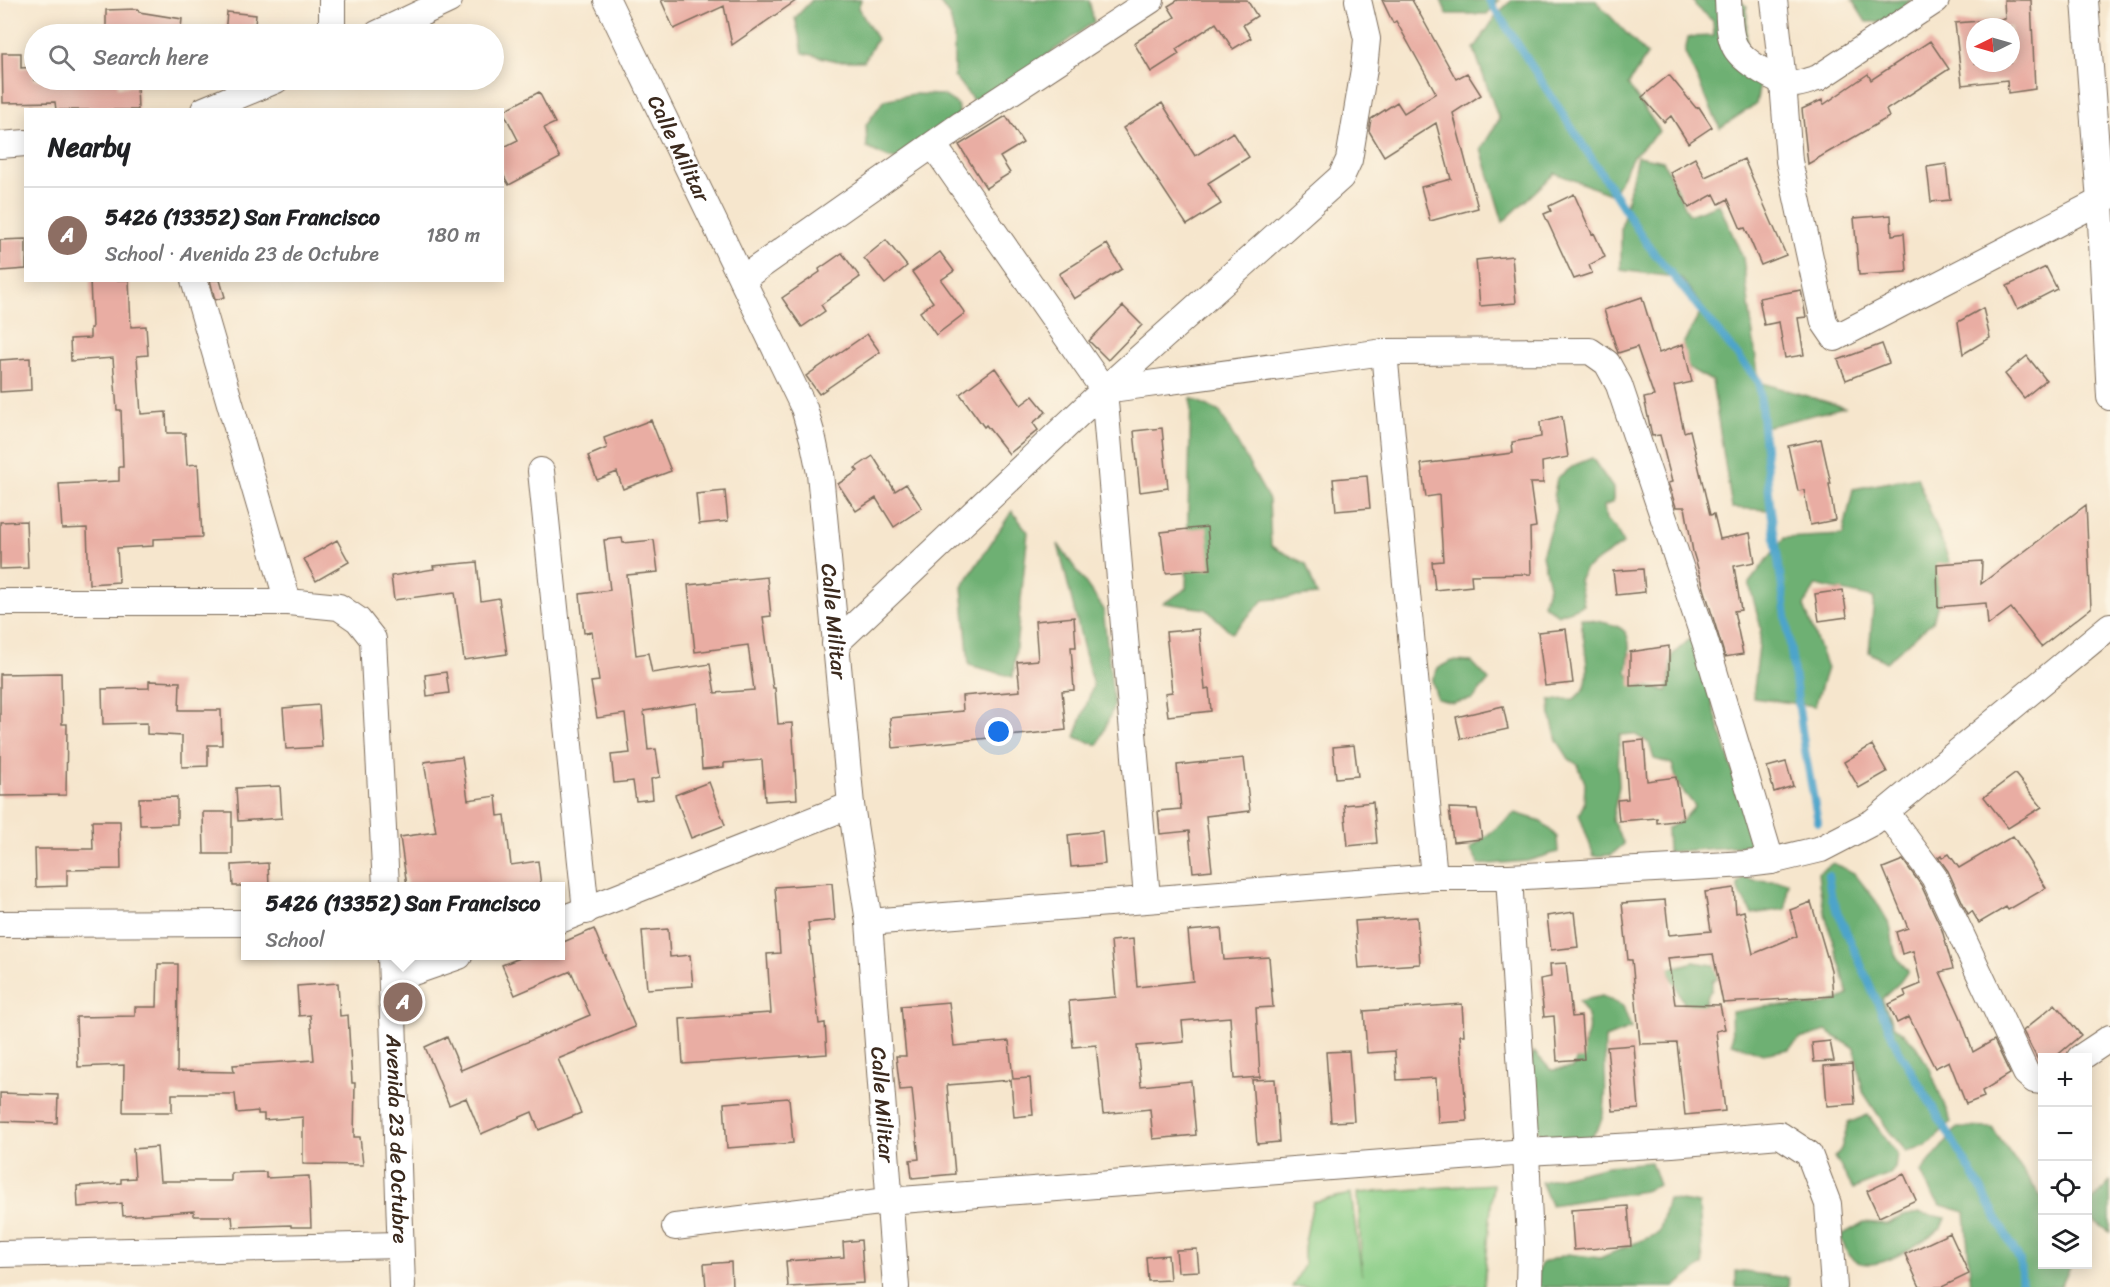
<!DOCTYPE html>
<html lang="en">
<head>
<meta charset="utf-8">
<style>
  body { margin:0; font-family:Sriracha,sans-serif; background:#f2f2f2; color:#202124 }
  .controls { position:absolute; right:18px; bottom:18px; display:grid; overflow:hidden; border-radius:0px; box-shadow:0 3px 15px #0003 }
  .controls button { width:54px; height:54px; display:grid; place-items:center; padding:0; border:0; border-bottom:2px solid #e0e0e0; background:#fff; color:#202124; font:30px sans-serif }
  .compass { position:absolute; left:1966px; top:18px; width:54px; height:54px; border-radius:50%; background:#fff; box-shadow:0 3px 15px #0003; rotate:265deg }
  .you { position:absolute; left:999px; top:732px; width:21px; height:21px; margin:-15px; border:4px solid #fff; border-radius:50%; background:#1a73e8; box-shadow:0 0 0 9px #1a73e833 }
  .badge { display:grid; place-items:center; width:39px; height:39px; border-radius:50%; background:#111827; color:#fff; font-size:20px; font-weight:700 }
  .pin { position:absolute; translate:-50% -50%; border:3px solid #fff; box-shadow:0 2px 6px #0006 }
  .popup { position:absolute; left:241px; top:882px; width:324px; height:78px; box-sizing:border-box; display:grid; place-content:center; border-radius:0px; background:#fff; filter:drop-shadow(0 2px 4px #0005); font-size:20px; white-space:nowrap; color:#757577 }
  .popup b { font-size:22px; color:#202124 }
  .popup::after { content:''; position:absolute; left:50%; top:100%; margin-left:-12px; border:12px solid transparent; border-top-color:#fff }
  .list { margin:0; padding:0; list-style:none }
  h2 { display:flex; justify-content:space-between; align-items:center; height:78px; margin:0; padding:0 24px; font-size:26px }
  h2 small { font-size:20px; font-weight:400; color:#757577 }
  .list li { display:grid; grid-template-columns:39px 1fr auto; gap:18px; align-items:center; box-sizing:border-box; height:96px; padding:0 24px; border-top:2px solid #e0e0e0 }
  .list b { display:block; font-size:22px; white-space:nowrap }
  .list p { margin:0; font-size:20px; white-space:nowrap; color:#757577 }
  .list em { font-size:20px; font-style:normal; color:#757577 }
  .icon { flex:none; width:33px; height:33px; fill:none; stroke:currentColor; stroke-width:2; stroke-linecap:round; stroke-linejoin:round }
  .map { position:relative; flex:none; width:2110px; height:1287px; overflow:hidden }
  .search { position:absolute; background:#fff; box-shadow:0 3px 15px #0003; left:24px; top:24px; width:480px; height:66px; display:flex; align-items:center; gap:15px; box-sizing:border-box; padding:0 21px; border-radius:33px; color:#757577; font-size:22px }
  .panel { position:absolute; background:#fff; box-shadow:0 3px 15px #0003; left:24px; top:108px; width:480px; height:174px; border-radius:0px }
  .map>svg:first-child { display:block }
  .green { fill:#89cd86; stroke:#627c52; stroke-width:1.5 }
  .forest { fill:#6eb073; stroke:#546d48; stroke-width:1.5 }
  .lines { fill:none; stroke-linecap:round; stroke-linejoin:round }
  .stream { stroke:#4ea4ca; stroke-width:8 }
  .building { fill:#e9ada3; fill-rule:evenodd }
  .minor-casing { stroke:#7c6c5b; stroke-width:28 }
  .minor { stroke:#fff; stroke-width:26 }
  .labels { text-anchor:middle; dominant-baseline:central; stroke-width:4.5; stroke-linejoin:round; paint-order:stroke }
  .street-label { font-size:21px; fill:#3b2a1e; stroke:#fcf5e5 }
</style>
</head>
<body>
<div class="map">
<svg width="2110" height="1287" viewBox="0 0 2110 1287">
  <rect width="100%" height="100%" fill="#fcf5e5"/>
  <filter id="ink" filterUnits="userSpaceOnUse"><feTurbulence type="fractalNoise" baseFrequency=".0167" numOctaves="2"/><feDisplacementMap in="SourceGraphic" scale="12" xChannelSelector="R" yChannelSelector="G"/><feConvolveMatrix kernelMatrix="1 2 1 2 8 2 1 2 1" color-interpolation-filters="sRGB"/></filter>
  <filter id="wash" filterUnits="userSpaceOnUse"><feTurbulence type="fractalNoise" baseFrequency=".008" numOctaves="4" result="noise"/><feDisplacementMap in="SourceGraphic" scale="24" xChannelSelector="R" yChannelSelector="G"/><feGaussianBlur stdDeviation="1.35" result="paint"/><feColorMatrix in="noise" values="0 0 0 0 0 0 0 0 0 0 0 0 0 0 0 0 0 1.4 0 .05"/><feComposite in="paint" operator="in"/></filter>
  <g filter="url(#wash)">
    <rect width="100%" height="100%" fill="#f6e6cd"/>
    <path class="green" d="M1493 1184 1484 1287H1292L1304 1265V1247L1313 1202 1351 1194 1362 1275 1358 1193Z"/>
    <path class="forest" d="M812 0H861L858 8 877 39 864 61H837L803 53 795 18Z
      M921 0H1089L1094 22 977 105 954 76V34L950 17 940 3H925Z
      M1441 0H1499L1487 14H1447Z
      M1512 0H1595L1647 55 1628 85 1660 131 1633 156 1613 195 1555 173 1503 222 1481 149 1499 120 1474 49 1498 13Z
      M1693 0H1739L1747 7 1746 56 1761 79 1756 104 1720 128 1685 53 1688 37 1714 36 1713 21 1697 8Z
      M1852 0H1911C1896 15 1888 23 1866 22Z
      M913 94 943 95 957 104 962 124 908 161 889 158 867 148 866 125 884 100Z
      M1637 156 1663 161 1689 215 1719 204 1743 258 1759 382 1844 407 1765 427 1770 510 1732 508 1712 381 1674 360 1703 308 1681 278 1621 270V228Z
      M1191 398 1220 412 1269 500 1271 546 1306 564 1317 595 1264 600 1232 633 1206 609 1164 603 1186 589Z
      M1592 458 1613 488V502L1604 506 1606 520 1616 529 1623 544 1586 568 1579 580 1584 605 1558 615 1543 604 1549 585 1542 555 1556 510 1554 494 1557 478 1575 465Z
      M1917 477 1950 563 1933 621 1886 662 1869 652 1874 598 1816 585 1804 606 1827 668 1815 706 1753 698 1761 628 1749 583 1784 538 1843 535 1853 489Z
      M1012 511 1028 532 1013 677 969 665 962 587Z
      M1058 544 1103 608 1114 706 1098 745 1075 737 1093 686Z
      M1581 618C1625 627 1634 623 1627 672L1635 684 1667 691 1669 684 1672 655 1692 637 1755 845 1668 852 1667 829 1683 820 1695 806 1678 785 1672 764 1654 759 1649 743 1634 734 1620 735 1618 767 1619 786 1612 820 1624 844 1611 855 1594 856 1579 814 1584 804 1585 783 1578 765 1569 759 1557 740 1551 718 1550 700 1574 699C1577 696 1582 692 1584 689 1592 671 1582 638 1581 618Z
      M1451 661 1472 662 1489 680 1473 699 1453 703 1437 699 1432 680 1438 668Z
      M1515 813 1541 821 1557 837 1558 852 1527 861 1479 865 1470 849Z
      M1833 863 1854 873 1876 901 1890 925 1895 955 1908 971 1900 982 1882 999 1893 1025 1914 1043 1930 1069 1951 1122 1926 1146 1906 1151 1889 1131 1863 1092 1854 1048 1826 1031 1800 1039 1789 1049 1763 1054 1732 1043 1731 1012C1745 1010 1759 1007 1774 1006 1804 1005 1819 1010 1848 995 1839 954 1821 914 1818 873Z
      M1744 877 1754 880 1788 882 1786 909 1752 914 1738 890V883Z
      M1694 962 1720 966 1735 971 1712 981V989L1706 998 1700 1038 1668 969Z
      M1602 996 1623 1006 1631 1028 1605 1038C1603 1065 1610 1100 1600 1124 1597 1129 1593 1135 1590 1140L1544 1144 1532 1114 1526 1074 1534 1052 1551 1070 1572 1068C1585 1044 1598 1026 1579 1001Z
      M1868 1115 1897 1154 1895 1168 1889 1175 1853 1189 1835 1157 1841 1149 1848 1123Z
      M1958 1127 1992 1128 2042 1198V1264L2071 1265 2061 1287H1971L1965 1212 1941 1205 1932 1195 1921 1172Z
      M1651 1162 1659 1185 1644 1191 1551 1205 1541 1182 1607 1166Z
      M2110 1182V1232L2094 1221 2090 1204Z
      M1668 1199 1699 1204 1703 1265 1674 1287H1534L1541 1263 1568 1254 1600 1258 1659 1233Z
      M1920 1213 1946 1218 1942 1228C1921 1241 1874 1280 1850 1257 1846 1253 1843 1242 1840 1236L1864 1222 1887 1224 1903 1216Z
      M1736 1271 1788 1278 1789 1287H1736Z"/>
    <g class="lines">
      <path class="stream" d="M1489 0 1647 244 1759 382 1770 503 1805 751 1818 822
        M1828 876 1832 899 1897 1047 1979 1185 2020 1261 2022 1287"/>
    </g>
    <g id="blocks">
      <path class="building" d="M661 0H797L732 45 724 6 674 29Z
        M1178 0H1247L1257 16 1243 25 1251 38 1233 49 1216 23 1176 49 1179 54 1151 72 1134 43 1175 17 1168 6Z
        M1382 0H1412L1456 79 1467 73 1481 95 1453 113 1478 208 1430 221 1421 187 1451 179 1436 123 1384 156 1369 131 1371 119 1397 102 1404 113 1436 93 1396 21 1393 23Z
        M2004 0H2031L2035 89 2008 93 2007 80 1962 85 1955 23 2005 19ZM1975 27H2011V63H1975Z
        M138 9 139 12 182 19 181 28 106 31V10Z
        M227 12 256 15 254 34H225Z
        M1930 41 1949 69 1886 110 1889 117 1808 164 1802 109 1822 100 1823 105 1868 74 1871 80Z
        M2 53H21V68L34 67V80H117L118 87 137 86 138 110H56L55 102 3 103Z
        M1669 75 1696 108 1699 107 1712 127 1688 143 1671 116 1664 122 1642 97Z
        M539 92 555 123 544 128 560 158 509 185 502 173V148L518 140 503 111Z
        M1162 103 1195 156 1233 132 1249 157 1208 183 1221 204 1187 225 1123 128Z
        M1006 116 1023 143 1000 157 1010 173 986 188 959 145Z
        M1695 158 1705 177 1744 159 1786 255 1761 265 1745 228 1741 229 1728 199 1719 204 1714 194 1689 208 1670 172Z
        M1946 164 1950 200 1931 202 1927 167Z
        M1574 194 1592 234 1594 233 1605 257 1589 265 1592 273 1574 279 1544 214 1551 211 1549 206Z
        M1891 215 1892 235 1904 233 1907 272 1859 275 1854 218Z
        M26 239V269L0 271V240Z
        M886 240 907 266 885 284 864 258Z
        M1107 244 1122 269 1074 299 1059 274Z
        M940 252 954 271 941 280 965 313 936 335 920 312 933 302 912 272Z
        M842 253 860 277 821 305 825 311 802 327 782 298 820 272 819 269Z
        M1512 256 1516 303 1480 306 1476 260Z
        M2046 267 2057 289 2018 309 2007 286Z
        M90 280H129L131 327 146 326 148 355 137 356 141 414 166 412 167 433H185L187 465 198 464 202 537 153 539V546L117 548 119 582 89 584 87 528 62 529 59 484 119 481V467H123L121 410H117L113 358 71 361 70 339 90 338V328H92Z
        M210 280H220L225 297 215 300Z
        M1801 290 1806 317 1798 318 1804 355 1785 358 1779 322 1764 325 1759 298Z
        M1642 297 1659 353 1683 344 1692 382 1674 386 1684 432 1690 430 1710 515 1714 514 1720 539 1750 533 1755 562 1734 566 1741 610 1734 611 1743 654 1725 657 1693 552 1685 507H1676L1668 483 1672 482 1660 435 1652 436 1644 398 1654 396 1637 347 1618 353 1604 310Z
        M1123 306 1142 325 1108 360 1089 341Z
        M1983 308 1990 338 1963 354 1958 322Z
        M867 334 880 352 819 394 806 376Z
        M1882 344 1889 363 1846 380 1838 360Z
        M2027 356 2046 380 2024 398 2005 374Z
        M30 358 31 390 0 392V360Z
        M995 368 1021 405 1033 396 1046 412 1033 423 1038 430 1009 454 986 425 984 427 960 394Z
        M1562 416 1568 457 1542 462 1543 483H1530L1536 527 1530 528 1531 574 1471 575 1472 586 1435 590 1432 562 1443 561 1439 495 1426 497 1421 464 1513 453 1512 442 1541 437 1540 422Z
        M651 420 671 471 623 489 617 472 597 480 588 456 607 448 604 438Z
        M1162 428 1168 488 1140 492 1134 431Z
        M1821 439 1831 484H1829L1835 520 1810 525 1804 490 1798 491 1788 446Z
        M873 456 895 491 906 484 922 508 894 527 876 498 856 511 838 484 858 471 855 468Z
        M1367 476 1370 508 1336 511 1333 479Z
        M725 491 728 521 699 524 696 494Z
        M2086 505 2091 608 2041 647 2011 608 1988 625 1986 603 1938 607 1937 564 1982 561 1981 584Z
        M26 521 28 568 0 569V522Z
        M1207 527 1211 569 1166 573 1161 532Z
        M622 538 623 543 654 540 658 572 627 575 636 655 648 653 652 673 710 664 715 693 754 690 748 645 695 652 688 585 767 577 771 616 763 617 773 688H775L778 724 792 723 797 799 765 801 762 760 724 763V767L702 769 697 703 644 711 648 750 656 749 660 777 651 779 653 799 636 801 633 781 614 783 611 755 630 753 625 714 597 718 591 682 599 681 592 632 584 633 580 594 610 590 604 540Z
        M337 540 349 562 316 581 304 559Z
        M477 562 481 601 499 598 507 654 464 660 455 592 394 600 391 576 434 569 433 566Z
        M1643 569 1645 592 1616 595 1613 571Z
        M1843 590 1847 617 1819 621 1815 594Z
        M1074 617 1076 647H1071L1074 690 1062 691 1066 730 893 748 890 718 963 711 962 696 1020 691 1017 662 1038 660 1035 621Z
        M1199 629 1205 689 1209 688 1211 711 1168 716 1165 693 1172 692 1166 632Z
        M1566 629 1573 683 1545 686 1538 632Z
        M1669 646V684L1630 686V652Z
        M446 672 449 693 427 696 425 675Z
        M61 673 62 724H67L66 795 0 796V674Z
        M149 681 180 682 179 710H221L222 745H208V766L182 767V736L147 734V723L103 724 102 689 149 688Z
        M319 705 322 747 286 749 283 708Z
        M1503 706 1508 729 1461 739 1456 717Z
        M1644 740 1647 781 1676 777 1683 820 1657 823V818L1619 821 1617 800 1628 799 1624 742Z
        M1354 745 1358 776 1336 778 1333 747Z
        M1872 745 1887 772 1859 788 1844 762Z
        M462 757 468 800 496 796 498 816 505 815 511 865 538 861 541 886H407L400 837 436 832 424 762Z
        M1244 758 1250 811 1206 816 1212 870 1193 872 1189 831 1160 834 1158 811 1181 809 1177 765Z
        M1786 762 1793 786 1774 792 1767 767Z
        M2015 774 2042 807 2008 828 1984 797Z
        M709 782 725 825 691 838 675 795Z
        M280 786 282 818 238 821 236 788Z
        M177 797V824L140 825 139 798Z
        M1373 802 1377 843 1348 846 1344 805Z
        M1449 808 1477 809 1482 839 1453 842Z
        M203 812H232V854H204Z
        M92 821H120L121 869 67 870V886L36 887 35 849H93Z
        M1102 831 1105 864 1071 867 1068 835Z
        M2013 836 2046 888 2008 910 2006 907 1979 923 1972 911 1968 914 1948 871 1938 857 1941 855 1942 858 1949 854 1959 868Z
        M1903 860 1921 885 1942 930 1953 969 1940 972 1960 1016 1973 1052 1994 1040 2010 1074 1982 1091 1984 1097 1966 1104 1949 1061 1935 1068 1909 1017 1897 1023 1889 1004 1906 996 1904 991 1921 984 1913 951 1902 954 1896 932 1908 928 1883 868Z
        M268 863 269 886H233L232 865Z
        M832 883 835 920 808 923 819 1024 825 1023 827 1054 683 1064 680 1019 771 1013 767 954 780 953 775 887Z
        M1734 888 1736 913 1744 911 1753 954 1797 936 1790 910 1811 902 1831 970 1833 996 1723 1003 1713 954 1668 958 1675 1004 1720 1005 1725 1029 1716 1031 1725 1111 1685 1115 1677 1043 1640 1044 1632 960H1628L1622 903 1665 900 1669 935 1711 931 1705 892Z
        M1574 912 1578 947 1551 950 1547 916Z
        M1417 917 1420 964 1359 968 1355 921Z
        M1221 928 1224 960 1269 957 1273 1007 1256 1008 1260 1077 1234 1079 1230 1017 1182 1021 1184 1042 1137 1046 1141 1086 1191 1081 1196 1135 1153 1139 1150 1109 1103 1114 1096 1045 1073 1047 1069 1001 1116 997 1111 941 1133 939 1137 987 1193 981 1188 931Z
        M594 929 605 956H607H605L635 1027 558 1059 581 1113 539 1130 532 1112 481 1134 466 1098 449 1105 425 1047 447 1037 461 1070 590 1015 571 971 515 995 502 965 525 956H561V943Z
        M668 929 670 957 690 955 693 986 647 989 642 931Z
        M1566 963 1572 1017 1581 1016 1584 1059 1557 1061 1554 1016 1544 1017 1540 979 1551 977 1550 964Z
        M158 964H178L177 1071 234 1072 233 1065 314 1060 310 1015 299 1016 297 986 338 983 340 1016 348 1015 352 1083H355L354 1137H360L363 1165 303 1164V1117L264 1120V1114H258V1111L237 1113 235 1094H172V1112H123L124 1065 78 1067 76 1017 135 1016V1007H157Z
        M949 1002 954 1046 1009 1041 1013 1079 1030 1078 1033 1115 1014 1117 1011 1080 947 1085 955 1174 912 1178 910 1160 919 1159 912 1089 900 1090 896 1056H906L901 1006Z
        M1462 1004 1464 1035H1460L1467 1121 1438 1123 1436 1078 1397 1080 1395 1051 1367 1053 1364 1011Z
        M2055 1004 2081 1035 2054 1058H2043V1066H2041L2023 1031Z
        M1830 1041 1834 1061 1814 1062 1812 1043Z
        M1634 1045 1639 1109 1613 1111 1607 1047Z
        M1349 1051 1354 1121 1331 1122 1326 1052Z
        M1852 1064 1855 1104 1827 1106 1824 1066Z
        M1275 1079 1279 1142 1257 1144 1252 1080Z
        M0 1093 58 1095 57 1123 0 1121Z
        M789 1098 793 1143 727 1148 724 1103Z
        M157 1147 160 1181H231V1173L266 1172V1178L309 1176 311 1227H291V1225L233 1227 232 1216H194V1211L123 1216 122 1203 78 1207 77 1186 121 1183V1179L135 1178 133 1149Z
        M1904 1174 1916 1200 1879 1217 1867 1191Z
        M1628 1206 1631 1246 1574 1250 1571 1210Z
        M1950 1233 1969 1274 1942 1287H1920L1905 1254Z
        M861 1240 864 1283 788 1287 786 1261 844 1257 843 1242Z
        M1197 1249 1199 1271 1178 1272 1176 1250Z
        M1168 1255 1170 1280 1148 1281 1146 1257Z
        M731 1262 732 1287H706L704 1264Z"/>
    </g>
  </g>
  <g filter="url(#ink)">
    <use href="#blocks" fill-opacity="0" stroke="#7c6c5b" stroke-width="1.5"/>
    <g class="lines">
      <defs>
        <g id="minor">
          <path d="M332 0V34"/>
          <path id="s1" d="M607 0 804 408 813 439 820 473 851 805 869 922 896 1287"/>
          <path d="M1728 0C1729 15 1728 34 1735 47 1743 62 1779 83 1795 84 1802 84 1810 80 1818 78L1936 0"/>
          <path d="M1774 0 1783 82 1789 161 1824 322 1835 338 2110 196"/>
          <path d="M2085 0 2100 202 2110 397"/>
          <path d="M377 34 449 0"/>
          <path d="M204 110 276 80"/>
          <path d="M0 145 26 143"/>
          <path d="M934 146 1104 390 1147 898"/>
          <path d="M742 279 962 124 1151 0"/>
          <path d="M194 280 288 602"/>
          <path d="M1384 352 1434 877"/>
          <path d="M1104 390 1384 352 1590 351 1607 363 1619 385 1705 641 1771 861"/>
          <path d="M541 471 586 911"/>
          <path d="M0 602H288L339 607 358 620 373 639 386 886"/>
          <path d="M835 644 1104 390 1341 177 1349 160 1364 69 1367 39 1358 0"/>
          <path d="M1886 812 1934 877 2026 1073 2034 1080 2042 1081"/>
          <path d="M1509 877 1526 1152 1530 1244 1529 1287"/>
          <path d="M560 920 851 805"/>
          <path d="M869 922 1434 877H1509L1747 864 1771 861 1821 849 1873 822 2110 626"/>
          <path d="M0 924 246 923"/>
          <path id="s2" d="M391 956 402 1287"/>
          <path d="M393 979 459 956"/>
          <path d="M2080 1058 2110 1038"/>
          <path d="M675 1227 888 1201 1526 1152 1672 1144 1780 1135 1809 1154 1828 1204 1834 1287"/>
          <path d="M0 1254 400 1245"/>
        </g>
      </defs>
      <use href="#minor" class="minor-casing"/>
      <use href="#minor" class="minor"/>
    </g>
  </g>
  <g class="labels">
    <g class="street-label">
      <text stroke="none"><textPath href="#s1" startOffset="165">Calle Militar</textPath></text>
      <text stroke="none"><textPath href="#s1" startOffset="669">Calle Militar</textPath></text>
      <text stroke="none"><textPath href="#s1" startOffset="1155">Calle Militar</textPath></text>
      <text stroke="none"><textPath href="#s2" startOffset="183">Avenida 23 de Octubre</textPath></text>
    </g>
  </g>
</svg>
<div class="controls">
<button>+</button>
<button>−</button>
<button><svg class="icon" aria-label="locate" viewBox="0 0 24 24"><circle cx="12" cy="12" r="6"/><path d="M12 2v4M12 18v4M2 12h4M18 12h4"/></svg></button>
<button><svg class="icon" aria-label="layers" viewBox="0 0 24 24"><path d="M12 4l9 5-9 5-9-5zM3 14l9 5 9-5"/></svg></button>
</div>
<svg class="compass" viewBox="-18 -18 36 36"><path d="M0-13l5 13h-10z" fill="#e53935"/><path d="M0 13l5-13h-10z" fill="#757577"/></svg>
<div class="you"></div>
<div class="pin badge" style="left:403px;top:1002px;background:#8d6e63">A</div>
<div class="popup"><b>5426 (13352) San Francisco</b>School</div>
<div class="search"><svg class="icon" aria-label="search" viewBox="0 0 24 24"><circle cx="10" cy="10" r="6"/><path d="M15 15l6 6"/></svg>Search here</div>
<section class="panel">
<h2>Nearby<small></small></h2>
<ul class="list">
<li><span class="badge" style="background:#8d6e63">A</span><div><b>5426 (13352) San Francisco</b><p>School · Avenida 23 de Octubre</p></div><em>180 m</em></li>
</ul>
</section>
</div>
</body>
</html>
